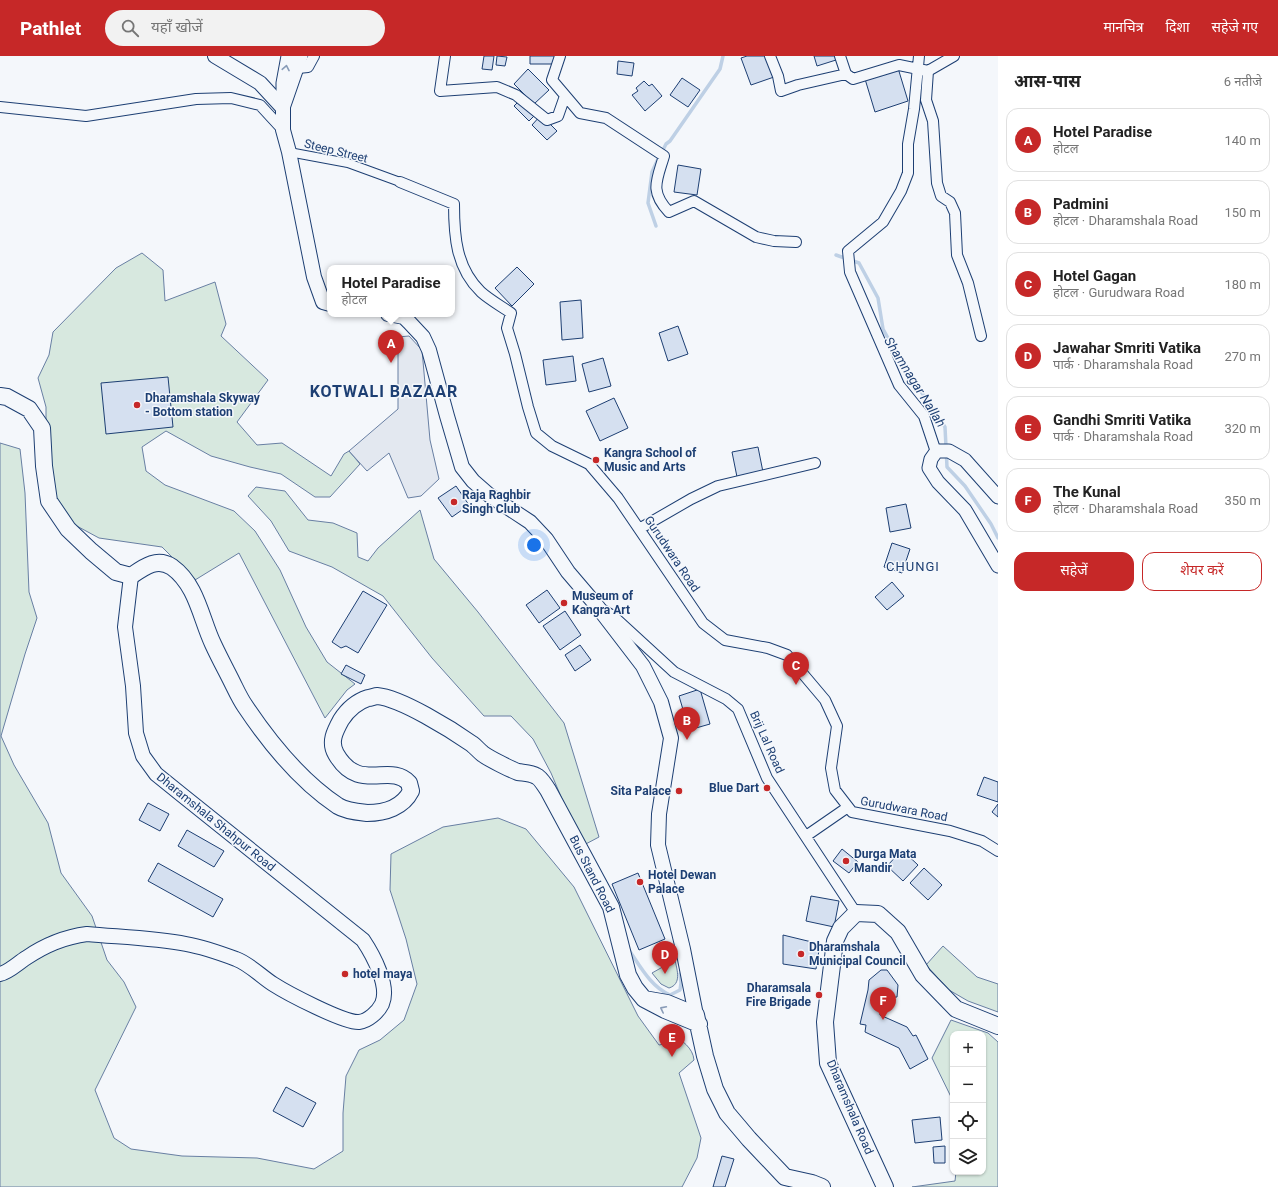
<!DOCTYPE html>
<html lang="hi">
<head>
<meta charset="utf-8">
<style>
  body { margin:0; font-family:Roboto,"Noto Sans Devanagari",sans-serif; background:#f2f2f2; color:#222 }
  .controls { position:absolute; right:12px; bottom:12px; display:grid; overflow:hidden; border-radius:8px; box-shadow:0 1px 3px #0004 }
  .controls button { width:36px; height:36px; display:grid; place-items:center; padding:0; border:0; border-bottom:1px solid #e0e0e0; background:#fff; color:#222; font:20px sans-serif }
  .you { position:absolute; left:534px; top:489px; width:14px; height:14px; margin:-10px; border:3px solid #fff; border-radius:50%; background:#1a73e8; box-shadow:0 0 0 6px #1a73e833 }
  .badge { display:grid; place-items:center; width:26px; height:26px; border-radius:50%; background:#c62828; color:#fff; font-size:13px; font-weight:700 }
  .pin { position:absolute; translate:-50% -33px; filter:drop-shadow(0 1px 2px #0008) }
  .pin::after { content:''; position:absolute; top:21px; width:14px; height:12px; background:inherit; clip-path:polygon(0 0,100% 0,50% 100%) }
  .popup { position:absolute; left:327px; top:209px; width:128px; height:52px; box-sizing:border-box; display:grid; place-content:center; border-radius:8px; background:#fff; filter:drop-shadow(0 1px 3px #0005); font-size:13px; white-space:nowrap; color:#767676 }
  .popup b { font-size:15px; color:#222 }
  .popup::after { content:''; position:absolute; left:50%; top:100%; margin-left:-8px; border:8px solid transparent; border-top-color:#fff }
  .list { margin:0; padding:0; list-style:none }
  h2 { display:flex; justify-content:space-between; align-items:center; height:52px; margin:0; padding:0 16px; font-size:17px }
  h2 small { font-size:13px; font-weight:400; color:#767676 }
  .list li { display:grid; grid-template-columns:26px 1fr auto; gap:12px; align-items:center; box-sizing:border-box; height:64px; margin:0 8px 8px; padding:0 8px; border:1px solid #e0e0e0; border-radius:12px }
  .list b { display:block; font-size:15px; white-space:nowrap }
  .list p { margin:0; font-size:13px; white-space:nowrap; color:#767676 }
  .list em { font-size:13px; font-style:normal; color:#767676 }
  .actions { display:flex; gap:8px; padding:12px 16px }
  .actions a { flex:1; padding:9px 0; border:1px solid #c62828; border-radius:12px; text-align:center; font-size:14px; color:#c62828 }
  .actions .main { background:#c62828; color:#fff }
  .icon { flex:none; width:22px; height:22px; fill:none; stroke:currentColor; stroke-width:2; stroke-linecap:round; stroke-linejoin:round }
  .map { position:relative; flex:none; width:998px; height:1131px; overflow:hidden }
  header { display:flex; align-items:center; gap:24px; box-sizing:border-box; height:56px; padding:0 20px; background:#c62828; color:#fff }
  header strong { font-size:19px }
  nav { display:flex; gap:22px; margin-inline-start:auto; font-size:14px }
  .search { width:280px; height:36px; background:#f2f2f2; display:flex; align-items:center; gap:10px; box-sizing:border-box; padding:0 14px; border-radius:22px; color:#767676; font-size:15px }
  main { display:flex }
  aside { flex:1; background:#fff }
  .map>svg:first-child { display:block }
  .green { fill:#d7e8df; stroke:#687fa3 }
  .parking { fill:#e3e8f0; stroke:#687fa3 }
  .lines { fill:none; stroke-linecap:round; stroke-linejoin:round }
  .stream { stroke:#bed0e5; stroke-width:3.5 }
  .building { fill:#d5e0f0; stroke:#1d3f73 }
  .pedestrian-casing { stroke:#1d3f73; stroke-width:10 }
  .minor-casing { stroke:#1d3f73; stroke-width:12 }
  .tertiary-casing { stroke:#1d3f73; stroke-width:15 }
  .secondary-casing { stroke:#1d3f73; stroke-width:16 }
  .primary-casing { stroke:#1d3f73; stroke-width:18 }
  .pedestrian { stroke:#f4f7fb; stroke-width:8 }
  .minor { stroke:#f4f7fb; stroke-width:10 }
  .tertiary { stroke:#f4f7fb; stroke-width:13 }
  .secondary { stroke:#f4f7fb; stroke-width:14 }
  .primary { stroke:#f4f7fb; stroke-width:16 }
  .oneway { stroke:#889bb7 }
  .poi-dot { fill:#c62828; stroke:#f4f7fb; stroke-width:1.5 }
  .labels { text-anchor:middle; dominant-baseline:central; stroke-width:3; stroke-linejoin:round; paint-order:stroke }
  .street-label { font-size:12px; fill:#1d3f73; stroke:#f4f7fb }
  .poi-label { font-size:12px; font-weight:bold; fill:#1d3f73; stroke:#f4f7fb; text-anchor:start }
  .water-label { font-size:13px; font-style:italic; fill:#1d3f73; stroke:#f4f7fb }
  .neighbourhood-label { font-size:13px; letter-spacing:1px; fill:#1d3f73; stroke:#f4f7fb }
  .district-label { font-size:16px; font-weight:bold; letter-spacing:1px; fill:#1d3f73; stroke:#f4f7fb }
</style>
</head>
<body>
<header>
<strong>Pathlet</strong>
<div class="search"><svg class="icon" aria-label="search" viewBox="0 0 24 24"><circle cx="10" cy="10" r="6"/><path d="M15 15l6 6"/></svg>यहाँ खोजें</div>
<nav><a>मानचित्र</a><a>दिशा</a><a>सहेजे गए</a></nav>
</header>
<main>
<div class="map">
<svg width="998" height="1131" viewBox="0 0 998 1131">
  <rect width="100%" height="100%" fill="#f4f7fb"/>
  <path class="green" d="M142 197 163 214 165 245 215 226 226 268 221 280 268 324 237 366 257 389 282 387 331 420 344 398 349 395 360 408 330 441H315L281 418 250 411 211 400 166 375 142 391 146 415 165 429 234 455 255 475 280 514 306 571 327 606 355 628 347 634 325 662 239 497 195 524 162 491 99 482 62 462 46 429V351L38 322 49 299 53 276 116 212Z
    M0 387 20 393 25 437 29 536 37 562 25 598 1 680 14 709 48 767 61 817 92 860 107 904 124 926 136 951 95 1034 114 1082 131 1093 182 1100 257 1102 314 1113 343 1095V1057L346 1020 359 994 380 984 404 964 417 928 406 883 390 834 391 798 443 771 498 762 526 773 574 831 638 960 659 989 664 988 671 978C682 984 693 992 694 1004L679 1017 701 1082 697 1102 682 1131H0Z
    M256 431 285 435 308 464 333 467 357 477 358 501 368 505 378 492 420 454 434 503 478 556 564 667 599 781 582 790 551 717 533 683 511 660H484L432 602 383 540 332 511 289 495 271 465 248 440Z
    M943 890 977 921 998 928V956L968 945 949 934 926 909Z
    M675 904C677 914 682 928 669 932L661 928 652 917Z
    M951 964 988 977 998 986V1131H912L955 1125 956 1116H983V978H953V1045L932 1002Z"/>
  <path class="parking" d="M409 280 422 294 430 384 439 423 421 440 408 442 389 397 367 415 349 395 398 353V281Z"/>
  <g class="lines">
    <path class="stream" d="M661 98 666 88 670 85 720 13 723 0
      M656 170 648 147 652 116 658 103
      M836 199 859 207 878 242 883 273 901 306 945 371 947 411 965 430 991 468 998 482
      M629 894C640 910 651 931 670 939L680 934 681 927 680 918"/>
  </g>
  <path class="building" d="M484 0H494L492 14 482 13Z
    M497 0 507 1 505 10 496 9Z
    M530 0H555L554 8H530Z
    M747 0H767L774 21 751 29 741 2Z
    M814 0H835L836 4 817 10Z
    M618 5 634 7 632 20 617 18Z
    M898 12 908 45 875 56 865 23Z
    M528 13 549 34 534 48 514 28Z
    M682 22 700 34 688 51 670 39Z
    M644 25 649 30 652 28 662 40 645 55 632 39 638 35 636 32Z
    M523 41 538 56 529 65 514 50Z
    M541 59 557 75 547 84 532 69Z
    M678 109 701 113 697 139 674 136Z
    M517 211 534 228 512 250 495 232Z
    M581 244 583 282 562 284 560 246Z
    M678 270 688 298 668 305 659 277Z
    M573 300 576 325 546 329 543 304Z
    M603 302 611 330 589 336 582 308Z
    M168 321 173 371 106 378 101 327Z
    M614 342 628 372 600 385 586 355Z
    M758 391 763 416 737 421 732 396Z
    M456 430 469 449 452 461 438 442Z
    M906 448 911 472 890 476 886 452Z
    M892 487 910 493 902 517 884 511Z
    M892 526 904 540 887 554 875 541Z
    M547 534 560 552 539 567 526 549Z
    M363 535 387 549 358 597 346 590 341 592 332 586Z
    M565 555 581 579 560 594 543 570Z
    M580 589 591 604 575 615 565 599Z
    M346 609 365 619 361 628 341 618Z
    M700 633 710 668 689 674 679 640Z
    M984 721 998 726V746L977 739Z
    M148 747 169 758 160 775 139 764Z
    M998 748V761L992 756Z
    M187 774 224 795 214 811 178 790Z
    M842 793 858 806 849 817 833 805Z
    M902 794 918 809 903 825 887 810Z
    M158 807 223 843 213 861 148 825Z
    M924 812 942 829 928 844 910 827Z
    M638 817 665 883 639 894 612 828Z
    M811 840 839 845 834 871 806 865Z
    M783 879 820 888 816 913 783 908Z
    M881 914H887L898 929 897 941 881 942 880 959 907 971 913 980 916 979 928 1003 910 1013 899 992 865 976 866 969 860 968 868 934 869 924Z
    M286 1031 316 1047 303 1071 273 1055Z
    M940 1061 942 1084 915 1087 912 1064Z
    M945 1090V1107H934L933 1091Z
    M722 1100 734 1103 725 1131H713Z"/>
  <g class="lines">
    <defs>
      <path id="pedestrian" d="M289 96 348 107 400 126"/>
      <path id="minor" d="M445 0 440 35 497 31 516 39 547 64 558 60 565 40
        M560 0 552 24 580 57 606 62 664 100C657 124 649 135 669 156L694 145 756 181 774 185 796 186
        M770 0 778 20 781 35 798 29 846 18 853 23 899 9 928 15 954 0
        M840 0 846 18
        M919 0 914 53 908 88V117L901 135 883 166 848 195 850 216 899 329 924 360 936 396
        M297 14 298 12 308 11 314 0
        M928 15 926 44 933 65 937 127 941 140 950 146 955 157 957 199 968 227 981 280
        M0 51 86 60 196 43 231 42 260 49 283 74
        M400 126 454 148C454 180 456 212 481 236 490 244 501 250 511 257L507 272 515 298 528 351 536 377 552 390 589 408 618 442 703 567 725 584 768 592 787 599 825 644 837 670 831 712 835 734 852 756 950 775 982 785 998 795
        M639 473 691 443 718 430 815 407
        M603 554 613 560 674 616 726 643 738 653 767 722 856 857
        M806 780 848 751"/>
      <path id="tertiary" d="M283 39V27L288 0
        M283 52 301 0
        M998 441 965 404 949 395H939L936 396 931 403 929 412 938 426 965 454 998 510"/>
      <path id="secondary" d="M215 0 260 27 283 52V74L289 96 314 221 323 246 330 248
        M388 258 404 261 409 266 423 281 429 294 447 360 462 411 473 425 489 439 530 466 546 483 568 516 597 550 643 610 661 646 671 682 659 758 658 789 683 893 696 959
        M0 918C9 916 18 907 26 902 45 889 64 881 87 878 119 881 155 882 186 888 203 891 220 897 236 903 248 907 262 921 273 928 287 937 344 967 359 966 368 965 378 956 382 948 390 930 373 899 363 884L182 739 156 718 143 700 136 677 133 630 125 571 131 520"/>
      <path id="primary" d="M0 340 7 341 29 353 42 372 44 410 49 445 68 473 91 495 116 516 131 520C144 511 157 501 172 511 197 529 201 563 213 588 219 601 226 614 232 626 236 634 240 643 245 650 269 686 302 726 338 750 346 755 358 756 367 757 385 757 403 751 411 735L409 727C390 706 359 738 336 698 329 686 335 675 341 664 348 653 356 646 368 642 371 642 375 640 377 640 401 642 452 674 472 688 476 691 479 695 483 698 490 703 510 713 518 716 524 717 531 717 536 720 541 722 545 730 548 734L611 851 628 919 635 932 644 943
        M699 968 665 954 644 943 667 947 696 959 705 1000 715 1033 727 1057 749 1083 785 1121 812 1127 822 1131
        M885 1131 828 1007 825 966 835 885 841 872 856 857 878 858 898 876 923 919 956 953 998 970"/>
    </defs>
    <use href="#pedestrian" class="pedestrian-casing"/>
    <use href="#minor" class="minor-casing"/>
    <use href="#tertiary" class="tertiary-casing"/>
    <use href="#secondary" class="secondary-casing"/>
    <use href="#primary" class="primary-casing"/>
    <use href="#pedestrian" class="pedestrian"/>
    <use href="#minor" class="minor"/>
    <use href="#tertiary" class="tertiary"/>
    <use href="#secondary" class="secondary"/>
    <use href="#primary" class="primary"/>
  </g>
  <defs><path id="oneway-chevron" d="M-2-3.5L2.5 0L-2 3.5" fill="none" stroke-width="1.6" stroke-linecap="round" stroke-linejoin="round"/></defs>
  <g class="oneway">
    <use href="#oneway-chevron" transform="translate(286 12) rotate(-79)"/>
    <use href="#oneway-chevron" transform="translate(663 953) rotate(-153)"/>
  </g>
  <g class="poi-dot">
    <circle cx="137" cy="349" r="4"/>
    <circle cx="596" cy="404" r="4"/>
    <circle cx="454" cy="446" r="4"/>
    <circle cx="564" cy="547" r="4"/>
    <circle cx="767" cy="732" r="4"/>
    <circle cx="679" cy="735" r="4"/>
    <circle cx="846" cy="805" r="4"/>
    <circle cx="640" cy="826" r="4"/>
    <circle cx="801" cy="898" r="4"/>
    <circle cx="345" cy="918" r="4"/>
    <circle cx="819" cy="939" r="4"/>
  </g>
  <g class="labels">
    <g class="street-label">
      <text transform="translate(336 95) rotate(14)">Steep Street</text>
      <text transform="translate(672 498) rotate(56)">Gurudwara Road</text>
      <text transform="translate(767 686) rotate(66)">Brij Lal Road</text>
      <text transform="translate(904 753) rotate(11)">Gurudwara Road</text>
      <text transform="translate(216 766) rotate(39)">Dharamshala Shahpur Road</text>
      <text transform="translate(592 818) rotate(63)">Bus Stand Road</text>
      <text transform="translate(850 1051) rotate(67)">Dharamshala Road</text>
    </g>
    <g class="poi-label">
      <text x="145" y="342">Dharamshala Skyway<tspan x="145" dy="14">- Bottom station</tspan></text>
      <text x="604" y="397">Kangra School of<tspan x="604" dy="14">Music and Arts</tspan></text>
      <text x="462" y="439">Raja Raghbir<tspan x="462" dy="14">Singh Club</tspan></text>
      <text x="572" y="540">Museum of<tspan x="572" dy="14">Kangra Art</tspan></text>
      <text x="759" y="732" text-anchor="end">Blue Dart</text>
      <text x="671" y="735" text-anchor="end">Sita Palace</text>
      <text x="854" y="798">Durga Mata<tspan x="854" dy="14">Mandir</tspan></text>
      <text x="648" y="819">Hotel Dewan<tspan x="648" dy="14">Palace</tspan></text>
      <text x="809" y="891">Dharamshala<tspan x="809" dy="14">Municipal Council</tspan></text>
      <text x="353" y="918">hotel maya</text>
      <text x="811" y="932" text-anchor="end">Dharamsala<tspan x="811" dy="14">Fire Brigade</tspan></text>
    </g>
    <g class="water-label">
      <text transform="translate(915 326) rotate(58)">Shamnagar Nallah</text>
    </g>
    <g class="neighbourhood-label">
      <text x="913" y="510">CHUNGI</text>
    </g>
    <g class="district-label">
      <text x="384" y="335">KOTWALI BAZAAR</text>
    </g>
  </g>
</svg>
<div class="controls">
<button>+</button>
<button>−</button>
<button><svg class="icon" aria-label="locate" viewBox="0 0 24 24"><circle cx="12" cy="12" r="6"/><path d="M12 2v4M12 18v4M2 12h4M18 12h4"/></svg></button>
<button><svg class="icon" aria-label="layers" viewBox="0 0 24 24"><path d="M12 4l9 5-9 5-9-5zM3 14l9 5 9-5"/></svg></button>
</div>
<div class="you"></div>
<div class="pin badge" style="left:391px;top:307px">A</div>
<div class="popup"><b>Hotel Paradise</b>होटल</div>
<div class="pin badge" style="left:687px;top:684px">B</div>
<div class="pin badge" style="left:796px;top:629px">C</div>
<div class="pin badge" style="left:665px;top:918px">D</div>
<div class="pin badge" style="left:672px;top:1001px">E</div>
<div class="pin badge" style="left:883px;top:964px">F</div>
</div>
<aside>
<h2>आस-पास<small>6 नतीजे</small></h2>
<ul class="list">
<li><span class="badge">A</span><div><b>Hotel Paradise</b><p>होटल</p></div><em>140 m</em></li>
<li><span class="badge">B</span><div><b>Padmini</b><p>होटल · Dharamshala Road</p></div><em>150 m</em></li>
<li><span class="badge">C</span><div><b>Hotel Gagan</b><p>होटल · Gurudwara Road</p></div><em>180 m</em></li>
<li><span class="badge">D</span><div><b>Jawahar Smriti Vatika</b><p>पार्क · Dharamshala Road</p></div><em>270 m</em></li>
<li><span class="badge">E</span><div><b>Gandhi Smriti Vatika</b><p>पार्क · Dharamshala Road</p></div><em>320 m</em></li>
<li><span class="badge">F</span><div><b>The Kunal</b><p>होटल · Dharamshala Road</p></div><em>350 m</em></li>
</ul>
<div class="actions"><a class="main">सहेजें</a><a>शेयर करें</a></div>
</aside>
</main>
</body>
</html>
